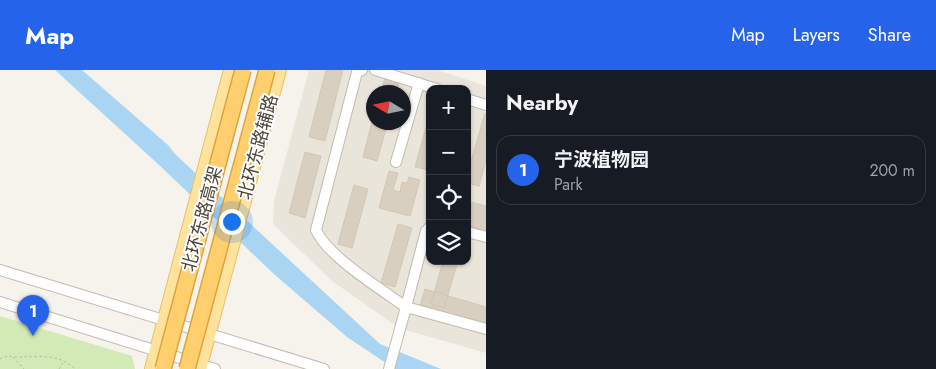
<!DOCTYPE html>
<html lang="en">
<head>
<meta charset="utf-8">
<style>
  body { margin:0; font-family:Jost,"Noto Sans SC",sans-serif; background:#20242c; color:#f1f3f6 }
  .controls { position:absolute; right:15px; top:15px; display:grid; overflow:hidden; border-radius:10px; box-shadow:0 1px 4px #0004 }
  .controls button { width:45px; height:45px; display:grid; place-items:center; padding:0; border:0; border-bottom:1px solid #363941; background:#171b24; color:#f1f3f6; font:25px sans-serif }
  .compass { position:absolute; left:366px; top:15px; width:45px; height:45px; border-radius:50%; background:#171b24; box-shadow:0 1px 4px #0004; rotate:280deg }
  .you { position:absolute; left:231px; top:151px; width:18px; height:18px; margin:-12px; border:4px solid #fff; border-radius:50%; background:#1a73e8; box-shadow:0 0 0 8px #1a73e833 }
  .badge { display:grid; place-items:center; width:32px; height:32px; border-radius:50%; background:#2563eb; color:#fff; font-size:16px; font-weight:700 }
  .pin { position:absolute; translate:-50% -41px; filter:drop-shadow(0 1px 2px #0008) }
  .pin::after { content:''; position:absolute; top:26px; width:18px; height:15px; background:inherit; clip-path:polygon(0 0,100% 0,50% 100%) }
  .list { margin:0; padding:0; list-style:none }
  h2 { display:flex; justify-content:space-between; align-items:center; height:65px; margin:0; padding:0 20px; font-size:21px }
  h2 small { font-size:16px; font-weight:400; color:#9ea1a6 }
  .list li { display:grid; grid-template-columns:32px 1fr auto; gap:15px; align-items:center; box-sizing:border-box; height:70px; margin:0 10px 10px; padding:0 10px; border:1px solid #363941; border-radius:15px }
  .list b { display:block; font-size:19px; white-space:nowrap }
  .list p { margin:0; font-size:16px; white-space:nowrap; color:#9ea1a6 }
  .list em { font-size:16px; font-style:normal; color:#9ea1a6 }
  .icon { flex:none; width:28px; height:28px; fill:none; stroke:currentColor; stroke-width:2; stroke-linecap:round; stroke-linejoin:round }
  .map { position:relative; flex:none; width:486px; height:299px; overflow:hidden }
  header { display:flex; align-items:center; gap:30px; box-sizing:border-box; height:70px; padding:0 25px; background:#2563eb; color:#fff }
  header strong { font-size:24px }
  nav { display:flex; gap:28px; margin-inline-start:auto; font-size:18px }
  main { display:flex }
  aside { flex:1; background:#171b24 }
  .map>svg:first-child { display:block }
  .residential { fill:#eae5da; fill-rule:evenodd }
  .green { fill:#d2eab5 }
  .water { fill:#a9d4f2 }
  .building { fill:#d8cfc1; stroke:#d3c7b4 }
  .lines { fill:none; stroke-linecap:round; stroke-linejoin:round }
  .minor-casing { stroke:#c2bbae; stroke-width:12 }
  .major-casing { stroke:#e6c16a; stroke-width:16 }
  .path { stroke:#c4b79f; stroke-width:1; stroke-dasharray:2.5 2.5; stroke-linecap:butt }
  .minor { stroke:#fff; stroke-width:10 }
  .major { stroke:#ffe39c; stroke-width:14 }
  .highway-bridge-casing { stroke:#e0a43c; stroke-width:18; stroke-linecap:butt }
  .highway-bridge { stroke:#ffcf6e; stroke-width:15 }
  .labels { text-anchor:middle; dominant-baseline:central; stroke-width:4; stroke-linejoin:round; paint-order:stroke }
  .street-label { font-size:18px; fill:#4b4439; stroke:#fff }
</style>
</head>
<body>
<header>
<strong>Map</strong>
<nav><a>Map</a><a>Layers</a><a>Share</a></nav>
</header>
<main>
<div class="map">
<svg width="486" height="299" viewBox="0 0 486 299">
  <rect width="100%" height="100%" fill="#f6f3ec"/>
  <path class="residential" d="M309 0H437L486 16V283L399 258 332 211 273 154 274 131ZM430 19H467V191H430ZM373 22H403V52H373Z"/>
  <path class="green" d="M0 246 132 286 135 299H0Z"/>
  <path class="water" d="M55 0H82L168 75 176 85 380 274 441 299H395L347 267 275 205 158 94Z"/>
  <path class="building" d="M326 0H343L325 71 309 67Z
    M385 8 399 12 396 22H381Z
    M430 43V97L429 100 415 97Z
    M485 43 486 91 479 116 467 113V105Z
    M373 48V52H388L377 91 363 87Z
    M305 82 321 86 305 148 289 143Z
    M389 101 398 103 393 120 400 122 402 112 407 113 409 107 420 110 410 146 379 138Z
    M354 115 368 119 352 178 338 174Z
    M467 131 486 136V161L467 155Z
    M398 154 412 158 395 217 381 213Z
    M443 191H458L444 238 431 234Z
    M425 219 486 237V256L420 236Z"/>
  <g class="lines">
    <defs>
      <path id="minor" d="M362 0 357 2 316 160C327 186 382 220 406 237L426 161 430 157
        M375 0 437 19
        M467 29 486 35
        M396 92 419 13
        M467 162 486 167
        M0 200 324 299
        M0 232 215 299
        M389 299 406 237 486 259"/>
      <path id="major" d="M152 299 231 0
        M199 299 279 0"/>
    </defs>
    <use href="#minor" class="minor-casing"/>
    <use href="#major" class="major-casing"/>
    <path class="path" d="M13 287 24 299
      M0 289C8 284 14 288 23 287 40 286 62 285 75 299
      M59 299 64 291"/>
    <use href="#minor" class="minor"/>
    <use href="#major" class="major"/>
    <defs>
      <path id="highway-bridge" d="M163 299 243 0
        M187 299 267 0"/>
    </defs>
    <use href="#highway-bridge" class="highway-bridge-casing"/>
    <use href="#highway-bridge" class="highway-bridge"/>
  </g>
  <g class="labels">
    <g class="street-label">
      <text transform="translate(258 77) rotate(-75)">北环东路辅路</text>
      <text transform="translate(202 149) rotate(-75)">北环东路高架</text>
    </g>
  </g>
</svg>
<div class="controls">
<button>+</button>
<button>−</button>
<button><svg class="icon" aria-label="locate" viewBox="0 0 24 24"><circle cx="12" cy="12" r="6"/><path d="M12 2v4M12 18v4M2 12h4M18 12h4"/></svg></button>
<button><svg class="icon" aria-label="layers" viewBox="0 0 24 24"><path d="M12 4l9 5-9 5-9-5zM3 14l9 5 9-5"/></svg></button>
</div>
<svg class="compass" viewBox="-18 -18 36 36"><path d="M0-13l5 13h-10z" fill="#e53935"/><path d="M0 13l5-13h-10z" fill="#9ea1a6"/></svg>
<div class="you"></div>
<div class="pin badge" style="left:33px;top:266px">1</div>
</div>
<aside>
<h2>Nearby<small></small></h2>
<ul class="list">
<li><span class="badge">1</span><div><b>宁波植物园</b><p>Park</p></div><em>200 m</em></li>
</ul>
</aside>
</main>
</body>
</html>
